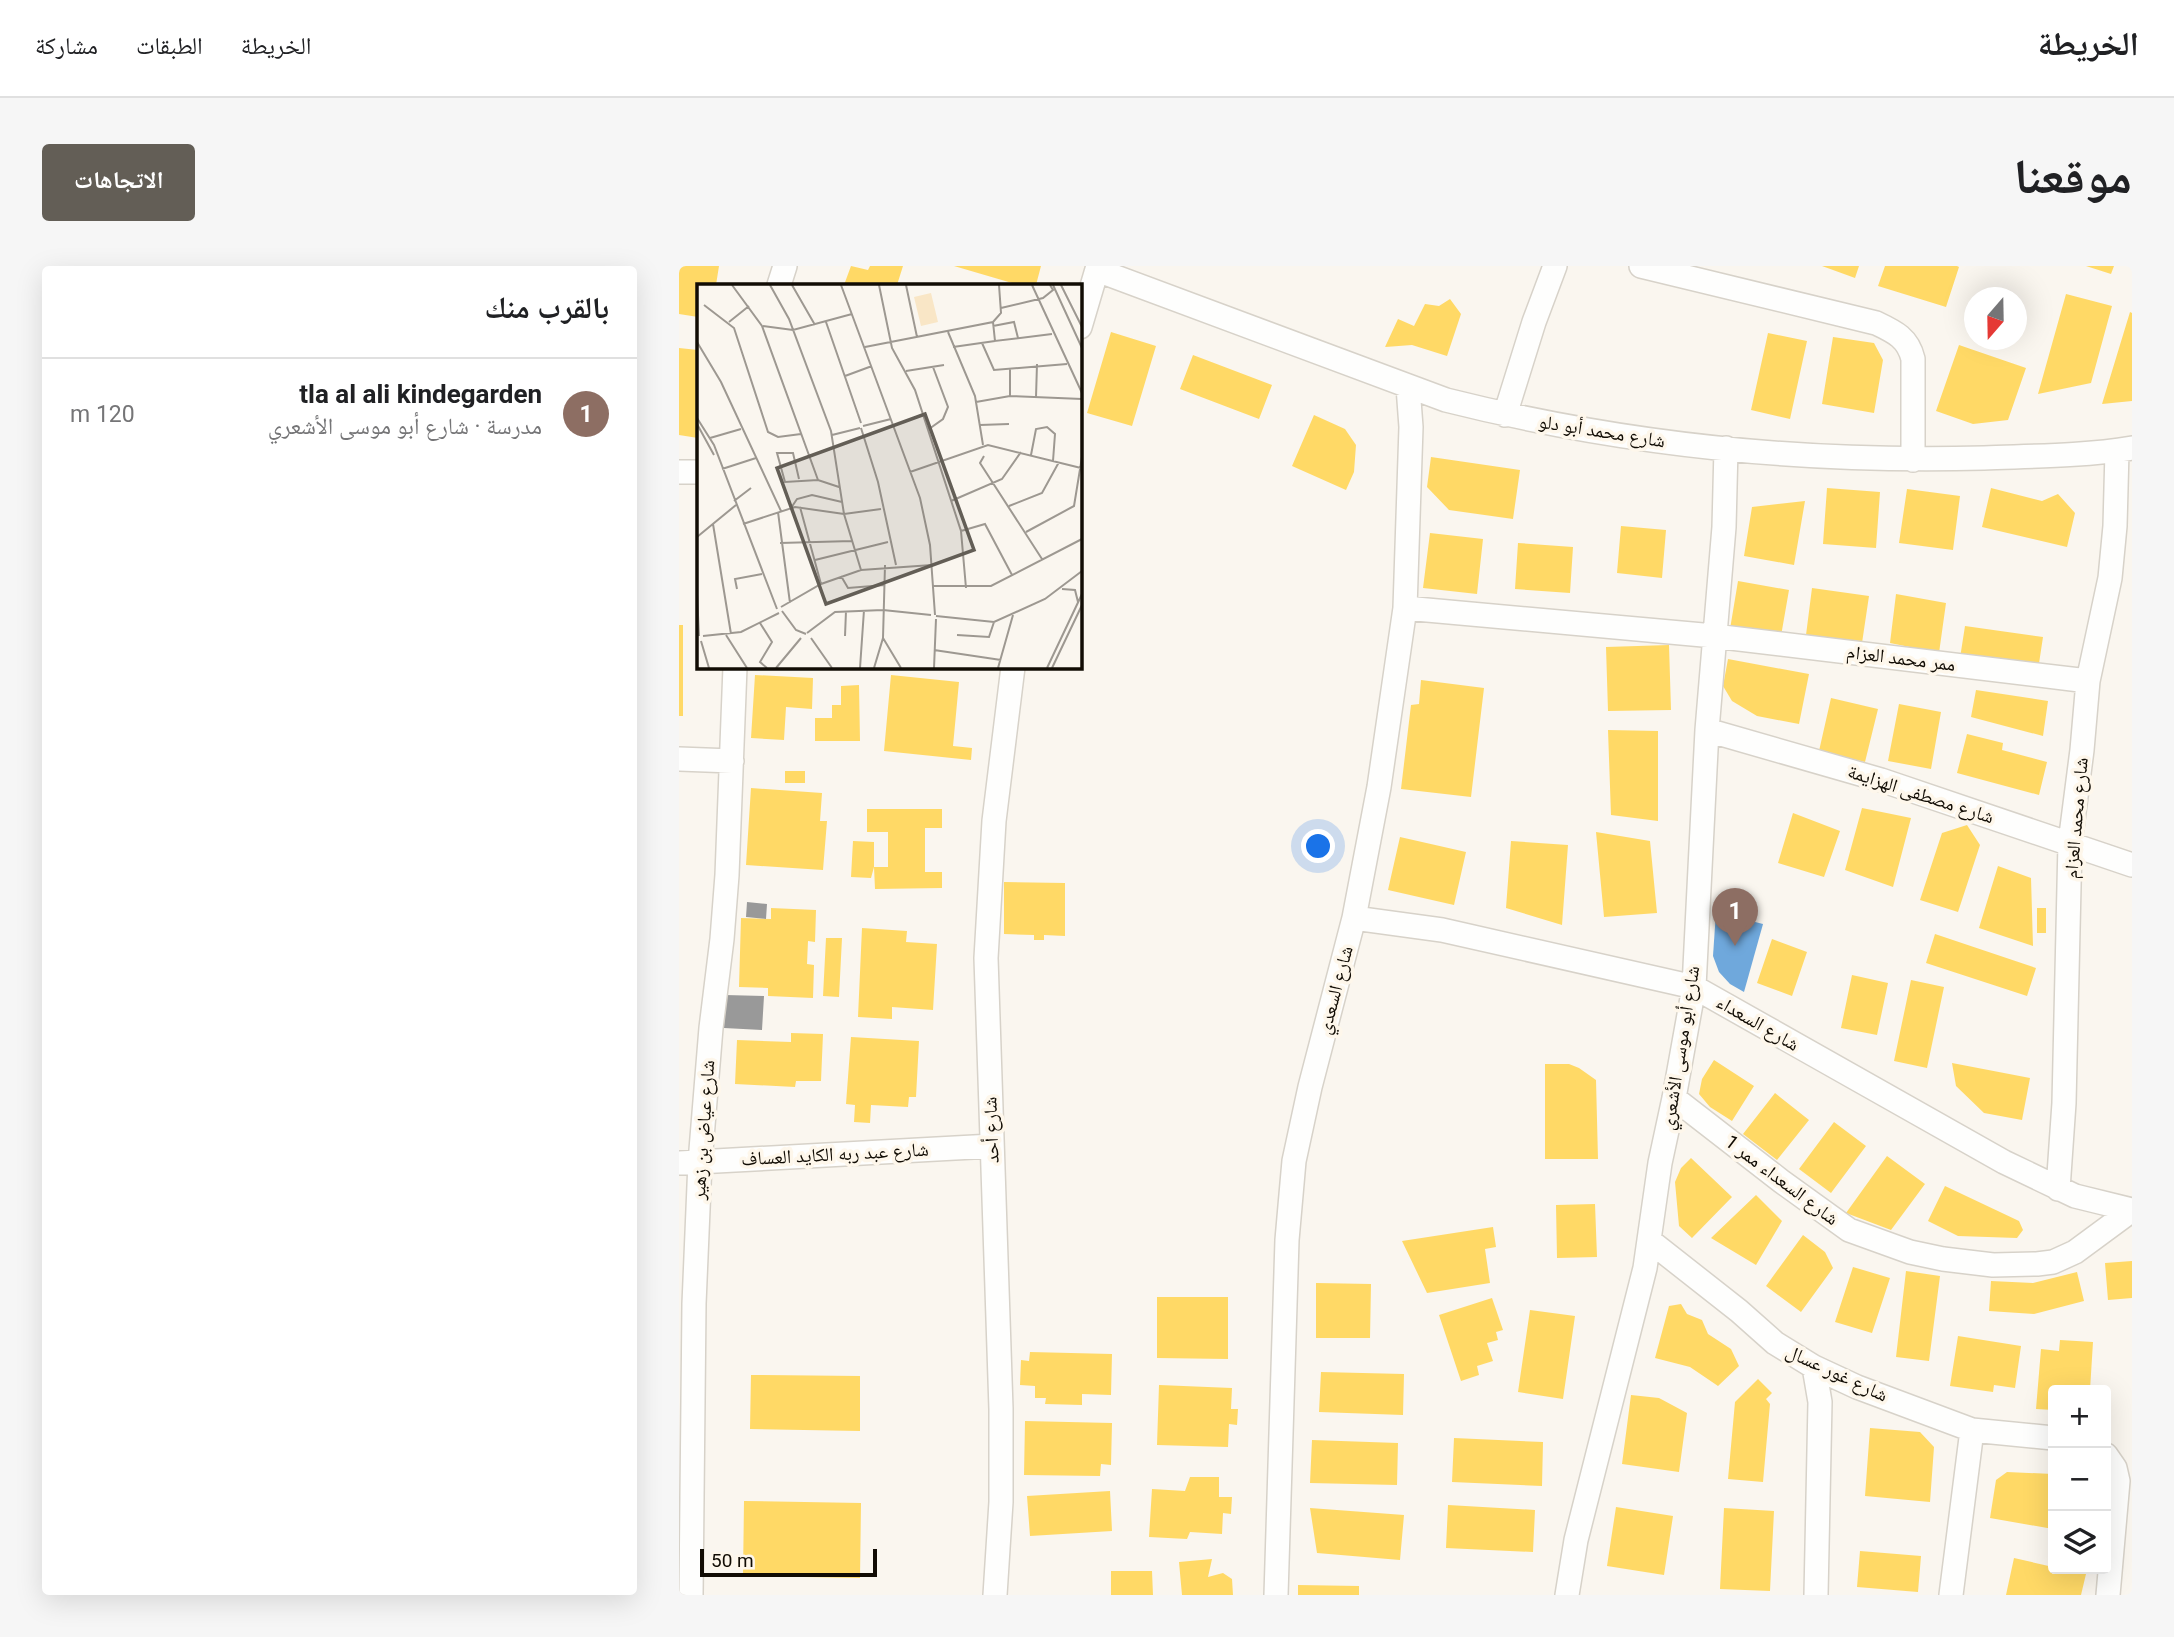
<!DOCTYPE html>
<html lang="ar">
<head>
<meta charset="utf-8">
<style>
  body { margin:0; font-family:Roboto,"Noto Naskh Arabic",sans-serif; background:#f6f6f6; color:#202124; direction:rtl }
  .controls { position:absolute; right:21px; bottom:21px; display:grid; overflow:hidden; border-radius:7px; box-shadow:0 7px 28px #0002 }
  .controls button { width:63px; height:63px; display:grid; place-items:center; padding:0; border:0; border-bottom:2px solid #e0e0e0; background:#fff; color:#202124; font:35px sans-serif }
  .compass { position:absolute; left:1285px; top:21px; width:63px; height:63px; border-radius:50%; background:#fff; box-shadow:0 7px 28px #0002; rotate:200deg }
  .scale { position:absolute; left:21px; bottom:18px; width:177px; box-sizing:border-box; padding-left:7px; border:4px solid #110c04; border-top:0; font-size:19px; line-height:24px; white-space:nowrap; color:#110c04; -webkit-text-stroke:5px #fef7eb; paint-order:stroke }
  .you { position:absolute; left:640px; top:581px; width:24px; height:24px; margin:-18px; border:5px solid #fff; border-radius:50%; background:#1a73e8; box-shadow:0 0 0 10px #1a73e833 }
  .badge { display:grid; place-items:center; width:46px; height:46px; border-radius:50%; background:#635e56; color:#fff; font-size:23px; font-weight:700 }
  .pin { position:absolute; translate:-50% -58px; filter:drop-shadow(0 2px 4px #0008) }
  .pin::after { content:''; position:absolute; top:37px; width:24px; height:21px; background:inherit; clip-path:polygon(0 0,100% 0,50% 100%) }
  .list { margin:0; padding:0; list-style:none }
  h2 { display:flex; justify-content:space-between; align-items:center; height:91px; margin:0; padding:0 28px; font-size:30px }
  h2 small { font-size:23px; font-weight:400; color:#757577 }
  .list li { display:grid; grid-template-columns:46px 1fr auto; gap:21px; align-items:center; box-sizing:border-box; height:112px; padding:0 28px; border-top:2px solid #e0e0e0 }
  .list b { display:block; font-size:26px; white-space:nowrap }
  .list p { margin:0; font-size:23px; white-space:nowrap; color:#757577 }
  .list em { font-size:23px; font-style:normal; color:#757577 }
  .icon { flex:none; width:38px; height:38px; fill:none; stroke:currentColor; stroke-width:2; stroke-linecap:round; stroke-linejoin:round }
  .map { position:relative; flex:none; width:1453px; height:1329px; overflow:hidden; direction:ltr; border-radius:7px }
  header { display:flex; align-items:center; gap:42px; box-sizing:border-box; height:98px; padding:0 35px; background:#fff; border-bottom:2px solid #e0e0e0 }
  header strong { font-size:33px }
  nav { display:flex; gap:38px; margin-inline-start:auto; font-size:24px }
  .intro { display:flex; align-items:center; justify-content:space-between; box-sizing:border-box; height:168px; padding:0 42px }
  h1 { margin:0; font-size:49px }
  .button { padding:18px 32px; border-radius:7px; background:#635e56; color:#fff; font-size:24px; font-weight:700 }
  main { display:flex; gap:42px; padding:0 42px }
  aside { flex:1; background:#fff; border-radius:7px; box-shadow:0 7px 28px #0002 }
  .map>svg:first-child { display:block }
  .homes { fill:#ffd966 }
  .schools { fill:#6fa8dc }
  .industry { fill:#999 }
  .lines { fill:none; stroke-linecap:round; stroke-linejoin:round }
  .minor-casing { stroke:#d7d2c9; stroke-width:26 }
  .minor { stroke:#fefefd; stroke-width:23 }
  .labels { text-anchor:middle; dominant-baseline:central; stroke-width:7; stroke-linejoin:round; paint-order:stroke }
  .street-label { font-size:19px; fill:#110c04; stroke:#fef7eb }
  .inset-road { fill:none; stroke:#9d9891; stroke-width:2 }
  .view { fill:#635e56; fill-opacity:0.15; stroke:#635e56; stroke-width:3.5 }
  .inset-edge { fill:none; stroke:#110c04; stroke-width:3.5 }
</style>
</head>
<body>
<header>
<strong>الخريطة</strong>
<nav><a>الخريطة</a><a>الطبقات</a><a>مشاركة</a></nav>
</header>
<div class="intro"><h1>موقعنا</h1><a class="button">الاتجاهات</a></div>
<main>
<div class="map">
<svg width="1453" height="1329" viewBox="0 0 1453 1329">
  <rect width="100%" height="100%" fill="#faf6ef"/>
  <path class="homes" d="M0 0H40L37 19H19V51L0 48Z
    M172 0 189 4 191 0H224L218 19H165Z
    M275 0H362L357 19H340Z
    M1143 0H1180L1176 12Z
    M1206 0H1278L1280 1 1267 41 1199 20Z
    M1407 0H1435L1432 8Z
    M1387 28 1433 40 1412 117 1359 128Z
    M771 33 782 48 768 90 733 79 706 81 719 53 735 60 746 38 760 40Z
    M1451 46 1453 47V135L1423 138Z
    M432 66 477 80 453 160 408 147Z
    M1089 67 1128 75 1111 153 1072 144Z
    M1154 71 1195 77 1204 94 1195 147 1143 138Z
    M1280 79 1347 102 1329 154 1294 158 1257 145Z
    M0 82 19 84V172L0 169Z
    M514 89 593 119 580 153 501 123Z
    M635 149 666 163 677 179 675 206 667 224 613 200Z
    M752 191 841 204 834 253 770 244 748 221Z
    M1148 222 1201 226 1197 282 1144 278Z
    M1312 222 1363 235 1379 228 1396 247 1388 281 1303 261Z
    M1228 223 1281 230 1274 284 1220 277Z
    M1126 235 1115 299 1065 290 1073 241Z
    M942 260 987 264 983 312 938 307Z
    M751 267 804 273 798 328 744 322Z
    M839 277 894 281 891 327 836 323Z
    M1059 315 1110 324 1102 370 1051 363Z
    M1133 322 1190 330 1183 377 1127 369Z
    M1217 328 1267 337 1260 387 1211 377Z
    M0 359H4V450H0Z
    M1286 360 1364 371 1359 404 1281 392Z
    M990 379 992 444 929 445 927 381Z
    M1049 393 1130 408 1120 458 1078 450 1053 435 1044 420Z
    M76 409 134 412 133 443 107 441 105 474 72 472Z
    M212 409 280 416 274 480 293 482 292 494 205 485Z
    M742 414 805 422 792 531 722 523 732 439 740 438Z
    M180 419 181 475H136V452H153V439H162V420Z
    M1297 424 1369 435 1364 470 1292 451Z
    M1152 432 1199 443 1186 496 1140 485Z
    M1220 438 1262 446 1252 503 1209 495Z
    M929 464 979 465V555L932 549Z
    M1288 468 1324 477 1323 484 1368 496 1360 529 1278 507Z
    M106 505H126V517H106Z
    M72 522 143 527 141 555H148L144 604 67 599Z
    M1183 542 1232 552 1214 621 1166 604Z
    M188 543H263V562H246V606H263V622L196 623 195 601H209V566H188Z
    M1114 547 1161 565 1145 611 1099 597Z
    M1288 559 1301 579 1279 646 1241 634 1263 567Z
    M917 566 971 575 978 647 925 651Z
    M721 571 787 586 775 639 709 624Z
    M174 575 195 576V601L192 612 172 611Z
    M832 575 889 579 883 659 827 642Z
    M1319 600 1352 612 1354 680 1300 662Z
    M325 616 386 617V670L365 669V674H355V669L325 668Z
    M92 642 137 644 136 676 129 675 128 698 135 699 134 732 89 730V722L60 721 62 652 92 653Z
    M1358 642H1367V667H1358Z
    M183 662 228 665 227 676 258 678 254 744 213 741V753L179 751Z
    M1256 668 1357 702 1348 730 1247 697Z
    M147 672H163L160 731 144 730Z
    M1093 673 1128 686 1113 730 1078 717Z
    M1173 709 1209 717 1198 769 1162 762Z
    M1232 714 1265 721 1248 802 1215 795Z
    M112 767 144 768 142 815H117L116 821 56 818 58 774 112 776Z
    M172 771 240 775 237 831H230L229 841 192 839 191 857 175 856 176 839 167 838Z
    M1035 794 1075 820 1053 855 1031 841 1020 828 1023 813Z
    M1273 797 1351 812 1343 854 1305 847 1277 820Z
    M866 798H890L900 802 917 814 919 893H866Z
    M1096 827 1130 854 1098 894 1064 868Z
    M1155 856 1187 880 1152 927 1120 903Z
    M1208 890 1246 918 1212 964 1167 947Z
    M1012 892 1053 931 1013 972 1000 960 996 916 1002 902Z
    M1266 920 1340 955 1344 964 1338 972 1279 970 1249 955Z
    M1077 929 1103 955 1077 999 1032 972Z
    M916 938 918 991 878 992 877 939Z
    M814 961 817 981 806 983 811 1017 748 1027 723 975Z
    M1124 969 1146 986 1154 1002 1122 1046 1087 1020Z
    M1453 995V1032L1429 1034 1426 997Z
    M1174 1001 1211 1012 1193 1067 1156 1056Z
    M1227 1005 1261 1010 1250 1095 1217 1091Z
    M1398 1006 1405 1035 1355 1048 1310 1045 1312 1015 1354 1017Z
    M637 1017 692 1018 691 1072H637Z
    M478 1031H549V1093L478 1092Z
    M813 1032 824 1064 817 1066 819 1074 808 1077 814 1095 798 1100 800 1109 782 1115 760 1049Z
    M1002 1038 1008 1048 1023 1054 1029 1068 1052 1083 1060 1100 1039 1120 1011 1101 976 1092 990 1040Z
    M851 1044 896 1050 884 1133 839 1126Z
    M1279 1070 1342 1080 1336 1122 1315 1119 1314 1126 1271 1120Z
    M1381 1074 1414 1076 1411 1124H1374V1144L1357 1143 1362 1083 1380 1085Z
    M351 1086 433 1088 432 1129 403 1128V1139L366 1138 367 1132H356V1120L341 1119 342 1094 350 1095Z
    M642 1106 725 1108 724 1149 640 1146Z
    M72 1109 181 1110V1165L71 1163Z
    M1079 1113 1093 1127 1087 1133 1091 1138 1084 1216 1049 1213 1056 1136Z
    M480 1119 553 1122 552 1143H559L558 1159 550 1158 549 1181 478 1179Z
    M952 1129 980 1132 1008 1147 1000 1206 943 1198Z
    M346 1155 433 1157 432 1199 422 1198 421 1210 345 1209Z
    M1191 1162 1241 1166 1255 1181 1251 1236 1186 1230Z
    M775 1172 864 1176 863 1220 773 1216Z
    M633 1174 719 1177 718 1219 631 1217Z
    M1328 1206 1374 1208V1263L1311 1252 1317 1214Z
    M511 1211H540V1231H553L552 1248 544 1247 543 1268 511 1266 508 1273 470 1271 473 1223 506 1225Z
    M431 1225 433 1265 351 1270 348 1230Z
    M65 1235 182 1237 181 1312 64 1310Z
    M769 1239 856 1244 854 1286 767 1282Z
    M937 1241 994 1250 985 1309 928 1300Z
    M631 1242 725 1249 721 1294 638 1287Z
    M1045 1242 1095 1245 1091 1325 1041 1323Z
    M1181 1285 1242 1290 1239 1326 1178 1321Z
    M1335 1292 1374 1301V1303L1407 1308 1402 1329H1327Z
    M533 1293 529 1311 544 1307 553 1313 554 1329H503L500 1296Z
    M432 1305H473L474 1329H432Z
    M619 1319 680 1320V1329H619Z"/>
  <path class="schools" d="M1037 646 1084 658 1065 726 1051 718 1040 706 1034 690Z"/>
  <path class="industry" d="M68 636 88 638 87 653 67 651Z
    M46 729 85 730 83 764 45 762Z"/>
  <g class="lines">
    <defs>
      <path id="minor" d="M962 0 1197 57C1216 66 1229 72 1234 93V194
        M418 4 767 134C942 178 1125 197 1305 192 1354 190 1405 190 1453 182
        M100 19 106 0
        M401 61 419 0
        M826 149 855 56 876 0
        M0 206H19
        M726 342 1035 370 1409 415
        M1028 464 1202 514 1453 599
        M0 493 53 495
        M675 652 763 664 1015 721 1325 896 1396 930 1453 944
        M995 832 1102 915 1170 964 1231 986 1264 993 1314 999 1358 998 1374 996 1396 986 1453 944
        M0 897 313 880
        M1379 923 1385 837 1391 577 1403 484 1409 415 1431 312 1436 260 1438 185
        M971 975 1060 1045 1096 1077 1135 1101 1178 1121 1293 1164 1374 1172
        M1135 1101 1141 1136 1137 1329
        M1427 1189 1436 1202 1439 1215 1429 1329
        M12 1329 15 1038 21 896 32 762 43 673 48 609 56 401
        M316 1329 322 1236V1143L307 692 315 555 334 401
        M597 1329 608 974 615 895 631 821 675 652 700 521 726 342 732 161 729 121
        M888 1329 897 1274 966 1002 981 897 995 832 1015 721 1028 464 1045 261 1047 182
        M1272 1329 1293 1164"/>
    </defs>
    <use href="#minor" class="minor-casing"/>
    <use href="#minor" class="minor"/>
  </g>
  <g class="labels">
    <g class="street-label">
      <text transform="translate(923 165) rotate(9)">شارع محمد أبو دلو</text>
      <text transform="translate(1222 392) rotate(7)">ممر محمد العزام</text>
      <text transform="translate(1242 528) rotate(18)">شارع مصطفى الهزايمة</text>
      <text transform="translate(1397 552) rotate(-85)">شارع محمد العزام</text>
      <text transform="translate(656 724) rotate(-75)">شارع السعدي</text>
      <text transform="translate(1079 757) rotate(30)">شارع السعداء</text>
      <text transform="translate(1001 782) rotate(-81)">شارع أبو موسى الأشعري</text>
      <text transform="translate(24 864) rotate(-86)">شارع عياض بن زهير</text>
      <text transform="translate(312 864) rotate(-92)">شارع أحد</text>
      <text transform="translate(156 888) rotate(-3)">شارع عبد ربه الكايد العساف</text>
      <text transform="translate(1103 914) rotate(37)">شارع السعداء ممر 1</text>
      <text transform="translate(1158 1107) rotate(25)">شارع غور عسال</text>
    </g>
  </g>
  <g transform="translate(18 18)">
    <rect width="385" height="385" fill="#faf6ef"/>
    <path d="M234 9 241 38 224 42 217 13Z" fill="#f9e6c6"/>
    <path class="inset-road" d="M35 1 65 42 121 196M73 1 92 35 134 147 147 230 164 286M95 1 118 41M144 1 223 214 233 261 238 331M182 1 195 64 218 106 264 247 269 304M209 1 220 53M335 1 385 109M356 1 385 64M364 1 385 43M7 21 37 44 71 148 81 153 104 150M304 24 346 14 356 6 353 1M32 38 52 22M129 38 164 139M296 38 298 57 355 50M66 42 96 46 155 30M296 42 317 38 321 54M251 48 278 112 286 161M0 58 24 98 84 227M285 59 297 86 370 80M168 63 296 38 304 29 302 1M256 63 298 57M313 85V112M209 87 247 81M148 92 175 82M339 113 340 80M279 118 313 112 385 115M0 134 17 161 80 325M0 140 17 171M283 141 312 140M166 142 194 135M164 144 181 198 199 281M232 145 246 135 251 123 236 83M135 151 163 144M13 154 44 145M334 171 339 145 350 143 358 150 356 177M287 172 283 179 345 275M25 185 59 174M213 188 291 161 384 184M102 195 96 169H80L88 198 121 196 142 203M37 217 54 204M254 217 305 195 324 168M312 222 345 209 362 178M103 223 124 300M94 224 100 215 115 211 145 218M81 228 93 319M16 240 34 350M46 240 98 223 147 230 184 225M264 247 288 240 315 291M329 248 377 222 385 173M0 253 39 221M83 259 155 257M118 276 191 258M144 292 151 304 188 301M236 302H294L385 255M40 305 38 295 65 290M365 305 378 306 381 318M0 310 2 352M84 323 124 300 164 286 235 281M85 327 99 346 109 350M239 332 297 338 348 315 385 287M63 339 75 358 63 378 70 384M110 349 138 328 186 326 234 331M29 351 50 384M260 351 292 353 297 338M6 352 44 348 82 329M148 352 149 327M114 354 135 384M186 354 204 384M4 357 12 384M237 366 304 376M79 384 104 354M163 384 167 326M177 384 186 354 188 281M237 384 239 335M301 384 316 331M350 384 385 310M355 384 385 321"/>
    <path class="view" d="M228 130 277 266 129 320 80 184Z"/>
    <rect width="385" height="385" class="inset-edge"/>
  </g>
</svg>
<div class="controls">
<button>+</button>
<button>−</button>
<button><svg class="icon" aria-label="layers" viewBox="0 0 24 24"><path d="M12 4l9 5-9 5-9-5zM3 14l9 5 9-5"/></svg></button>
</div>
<svg class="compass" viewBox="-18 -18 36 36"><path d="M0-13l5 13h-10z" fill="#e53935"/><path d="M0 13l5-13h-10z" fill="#757577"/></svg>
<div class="scale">50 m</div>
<div class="you"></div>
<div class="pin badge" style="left:1056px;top:680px;background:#8d6e63">1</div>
</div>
<aside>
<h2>بالقرب منك<small></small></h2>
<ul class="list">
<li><span class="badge" style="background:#8d6e63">1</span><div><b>tla al ali kindegarden</b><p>مدرسة · شارع أبو موسى الأشعري</p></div><em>120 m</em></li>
</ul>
</aside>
</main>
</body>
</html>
